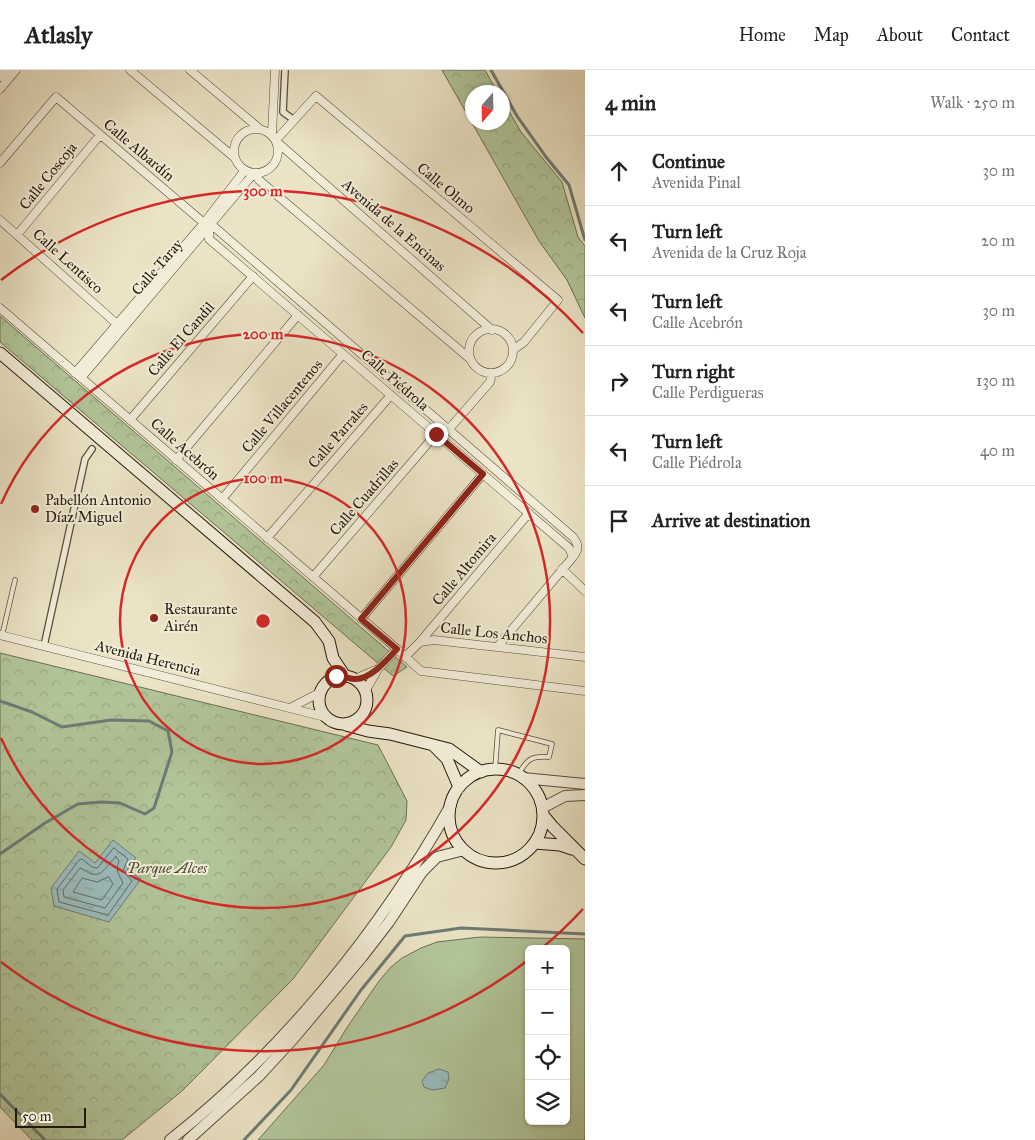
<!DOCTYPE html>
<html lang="en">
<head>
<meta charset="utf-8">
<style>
  body { margin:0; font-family:"IM FELL Great Primer",serif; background:#f2f2f2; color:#222 }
  .controls { position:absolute; right:15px; bottom:15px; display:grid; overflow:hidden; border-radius:8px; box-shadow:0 1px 4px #0004 }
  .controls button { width:45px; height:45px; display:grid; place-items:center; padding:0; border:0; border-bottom:1px solid #e0e0e0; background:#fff; color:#222; font:25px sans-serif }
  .compass { position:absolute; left:465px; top:15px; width:45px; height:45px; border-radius:50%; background:#fff; box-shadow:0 1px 4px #0004; rotate:200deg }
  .scale { position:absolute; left:15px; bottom:12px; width:71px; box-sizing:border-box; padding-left:5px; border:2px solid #25190e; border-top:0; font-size:14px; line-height:18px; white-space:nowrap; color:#25190e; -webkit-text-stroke:4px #f2edd9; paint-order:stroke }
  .stop { position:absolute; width:15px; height:15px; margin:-11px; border:4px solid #8f2418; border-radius:50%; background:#fff }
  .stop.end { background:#8f2418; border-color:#fff; box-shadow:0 1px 5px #0008 }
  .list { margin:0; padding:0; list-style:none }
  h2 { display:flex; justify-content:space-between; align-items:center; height:65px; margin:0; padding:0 20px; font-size:21px }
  h2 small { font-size:16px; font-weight:400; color:#767676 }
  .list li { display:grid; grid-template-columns:32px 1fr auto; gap:15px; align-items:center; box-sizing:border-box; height:70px; padding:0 20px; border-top:1px solid #e0e0e0 }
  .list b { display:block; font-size:19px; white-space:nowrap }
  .list p { margin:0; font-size:16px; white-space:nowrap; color:#767676 }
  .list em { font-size:16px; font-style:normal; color:#767676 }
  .icon { flex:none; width:28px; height:28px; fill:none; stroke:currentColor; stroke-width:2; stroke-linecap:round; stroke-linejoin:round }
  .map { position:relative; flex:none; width:585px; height:1070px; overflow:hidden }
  header { display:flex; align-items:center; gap:30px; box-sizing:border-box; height:70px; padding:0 25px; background:#fff; border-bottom:1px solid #e0e0e0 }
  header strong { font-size:24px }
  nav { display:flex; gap:28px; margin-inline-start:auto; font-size:18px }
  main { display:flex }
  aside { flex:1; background:#fff }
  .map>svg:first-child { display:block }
  .grass { fill:#b1c599; stroke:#6b6f54; fill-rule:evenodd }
  .forest { fill:url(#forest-crowns); stroke:#6b6f54 }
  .water { fill:url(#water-ripples); stroke:#6c7b77 }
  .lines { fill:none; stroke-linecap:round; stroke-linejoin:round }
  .shore { stroke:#606a66; stroke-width:1 }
  .stream { stroke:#6c7b77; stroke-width:3 }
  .service-casing { stroke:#564c3c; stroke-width:5.5 }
  .pedestrian-casing { stroke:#564c3c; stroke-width:8 }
  .minor-casing { stroke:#564c3c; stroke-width:9 }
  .tertiary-casing { stroke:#564c3c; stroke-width:12 }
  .secondary-casing { stroke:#25190e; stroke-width:13 }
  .service { stroke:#f2edd9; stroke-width:4 }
  .pedestrian { stroke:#f2edd9; stroke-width:5.5 }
  .minor { stroke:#f2edd9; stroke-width:8 }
  .tertiary { stroke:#f2edd9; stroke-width:10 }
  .secondary { stroke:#f2edd9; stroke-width:11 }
  .route { stroke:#8f2418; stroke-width:6 }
  .ring { fill:none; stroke:#d62828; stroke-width:2.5 }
  .poi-dot { fill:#8f2418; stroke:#f2edd9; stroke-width:2 }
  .labels { text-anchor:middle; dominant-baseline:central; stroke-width:4; stroke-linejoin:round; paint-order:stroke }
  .street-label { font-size:15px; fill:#25190e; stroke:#f2edd9 }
  .poi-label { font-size:15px; fill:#25190e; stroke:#f2edd9; text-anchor:start }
  .park-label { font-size:15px; font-style:italic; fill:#4f4d38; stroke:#f2edd9 }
  .centre { fill:#d62828; stroke:#f2edd9; stroke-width:2.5 }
  .ring-label { font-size:15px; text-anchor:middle; font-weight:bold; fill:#d62828; stroke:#f2edd9; stroke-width:4; stroke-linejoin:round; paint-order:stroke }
</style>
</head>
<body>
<header>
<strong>Atlasly</strong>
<nav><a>Home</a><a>Map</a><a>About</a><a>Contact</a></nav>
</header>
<main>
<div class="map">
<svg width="585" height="1070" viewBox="0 0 585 1070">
  <defs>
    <pattern id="forest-crowns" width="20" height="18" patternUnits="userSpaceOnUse" patternTransform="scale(1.25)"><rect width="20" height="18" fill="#b1c599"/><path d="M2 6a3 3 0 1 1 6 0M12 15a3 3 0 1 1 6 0" fill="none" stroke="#98a983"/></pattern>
    <pattern id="water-ripples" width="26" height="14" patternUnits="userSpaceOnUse" patternTransform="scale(1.25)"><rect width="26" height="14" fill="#9bbcbd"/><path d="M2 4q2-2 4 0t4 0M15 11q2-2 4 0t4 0" fill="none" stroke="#85a1a1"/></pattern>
  </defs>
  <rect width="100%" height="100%" fill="#ebe3c5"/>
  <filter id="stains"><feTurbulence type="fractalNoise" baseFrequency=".004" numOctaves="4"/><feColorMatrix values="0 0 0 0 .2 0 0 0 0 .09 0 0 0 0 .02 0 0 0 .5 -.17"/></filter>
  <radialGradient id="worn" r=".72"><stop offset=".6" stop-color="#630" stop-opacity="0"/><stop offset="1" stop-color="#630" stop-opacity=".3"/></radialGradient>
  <path class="grass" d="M480 867 585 869V1070H258L324 995 348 956 379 911 391 897 402 888 421 878 437 872ZM529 879H566V1051H529Z"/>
  <path class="forest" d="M442 0H485L497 22H472V52H502L503 31 521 62 562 112 578 167 585 176V248L567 210 539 171Z
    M0 246 407 597 393 606 0 272Z
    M0 583 378 675 407 731 406 750 391 777 293 909 183 1020 122 1070H32L0 1037Z"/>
  <path class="water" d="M113 770 136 788 127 800 141 809 109 852 54 836 51 818 79 781 95 793Z
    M439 999 448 1002 449 1009 445 1018 432 1020 424 1017 422 1011 428 1003Z"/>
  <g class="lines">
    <path class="shore" d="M114 778 128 789 123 801 132 811 108 845 59 832 57 819 79 790 82 789 92 797 97 798Z
      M116 787 119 791C115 801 119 804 123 813L105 838 64 827 63 820 80 798C84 799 87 803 92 804 104 807 108 792 116 787Z
      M109 807 113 814 102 830 73 822 82 808 97 812Z"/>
    <path class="stream" d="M491 0 517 46 546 87 569 115 585 170
      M0 631 32 642 62 657 111 650 149 651 168 661 172 682 154 738 145 744 120 733 101 732 78 734 45 753 0 784
      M0 1024 45 1070
      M244 1070 291 1020 361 920 405 866 461 858 585 864"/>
    <defs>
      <path id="service" d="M2 566 15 510
        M495 700 498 660 552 674 549 687C531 686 527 689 518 705"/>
      <path id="pedestrian" d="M285 0 283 42 294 50
        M44 576 85 389 92 379"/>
      <path id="minor" d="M130 0 235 88
        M190 0 260 59
        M0 7 6 0
        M0 19 16 0
        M234 81a22 22 0 1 1 44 0a22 22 0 1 1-44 0Z
        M272 64 275 0
        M276 70 316 26 558 230 524 272 513 280
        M277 72 492 260
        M0 93 56 27 204 153 209 158V169L569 478 573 487
        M255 104 259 110 469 288
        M0 150 117 254
        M212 155 573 467C579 475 579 479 573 487L498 576
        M17 165 100 65
        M0 238 397 579
        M469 281a22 22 0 1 1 44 0a22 22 0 1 1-44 0Z
        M75 303 204 153 245 100
        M81 308 254 103
        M130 350 253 206
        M449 359 490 312 492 303
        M176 390 298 245
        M222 429 343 284
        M267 468 391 325
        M562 499 585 521
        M313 507 436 364
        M361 549 483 404
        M0 565 325 647
        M420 572 529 443
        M405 587 420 572 434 570 585 587
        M355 609 378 599
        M366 620 378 599 397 579 421 601 585 621
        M290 638 319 623"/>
      <path id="tertiary" d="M523 708 585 714
        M542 738 565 726 585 725
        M170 1070C284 980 380 861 451 735
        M188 1070 259 1006 294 968 362 887 389 852 422 802 437 787 464 780"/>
      <path id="secondary" d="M0 283 315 552 329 571 333 588 345 606
        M319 630a24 24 0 1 1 48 0a24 24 0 1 1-48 0Z
        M346 655 368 661 390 664 449 679 481 702
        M434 676 447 689 459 717
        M449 746a47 47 0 1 1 94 0a47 47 0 1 1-94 0Z
        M543 745 553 757 585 789
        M535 773 560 775 572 779"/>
    </defs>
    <use href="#service" class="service-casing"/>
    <use href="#pedestrian" class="pedestrian-casing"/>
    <use href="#minor" class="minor-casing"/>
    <use href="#tertiary" class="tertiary-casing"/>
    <use href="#secondary" class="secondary-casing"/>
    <use href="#service" class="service"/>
    <use href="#pedestrian" class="pedestrian"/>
    <use href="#minor" class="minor"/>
    <use href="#tertiary" class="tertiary"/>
    <use href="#secondary" class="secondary"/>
  </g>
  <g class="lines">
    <path class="route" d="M336 606C345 606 349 609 355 609 371 609 387 590 397 579L361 549 483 404 436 364"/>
  </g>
  <g class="ring">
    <circle cx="263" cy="551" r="143"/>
    <path d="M1 434A287 287 0 1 1 1 668"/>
    <path d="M583 839A430 430 0 0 1 542 878M528 890A430 430 0 0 1 1 892M1 210A430 430 0 0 1 583 263"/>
  </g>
  <g class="poi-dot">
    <circle cx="35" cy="439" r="5"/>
    <circle cx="154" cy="548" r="5"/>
  </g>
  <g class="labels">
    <g class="street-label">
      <text transform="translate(139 80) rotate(40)">Calle Albardín</text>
      <text transform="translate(48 106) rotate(-51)">Calle Coscoja</text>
      <text transform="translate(446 118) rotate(40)">Calle Olmo</text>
      <text transform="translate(394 155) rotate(41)">Avenida de la Encinas</text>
      <text transform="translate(68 191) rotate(42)">Calle Lentisco</text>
      <text transform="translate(157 197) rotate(-49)">Calle Taray</text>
      <text transform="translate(181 269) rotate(-49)">Calle El Candil</text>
      <text transform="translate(395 310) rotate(41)">Calle Piédrola</text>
      <text transform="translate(282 336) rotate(-50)">Calle Villacentenos</text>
      <text transform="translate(338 365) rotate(-49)">Calle Parrales</text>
      <text transform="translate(185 379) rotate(41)">Calle Acebrón</text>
      <text transform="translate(364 427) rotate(-49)">Calle Cuadrillas</text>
      <text transform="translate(464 499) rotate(-50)">Calle Altomira</text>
      <text transform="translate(494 563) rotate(6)">Calle Los Anchos</text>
      <text transform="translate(148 588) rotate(14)">Avenida Herencia</text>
    </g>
    <g class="poi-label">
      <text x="45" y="430">Pabellón Antonio<tspan x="45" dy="17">Díaz Miguel</tspan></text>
      <text x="164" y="539">Restaurante<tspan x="164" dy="17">Airén</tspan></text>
    </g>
    <g class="park-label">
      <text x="167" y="798">Parque Alces</text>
    </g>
  </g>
  <circle cx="263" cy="551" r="8" class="centre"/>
  <g class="ring-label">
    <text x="263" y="126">300 m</text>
    <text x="263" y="269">200 m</text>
    <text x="263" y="413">100 m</text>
  </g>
  <rect width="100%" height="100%" filter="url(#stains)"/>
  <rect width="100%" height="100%" fill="url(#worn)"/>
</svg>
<div class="controls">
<button>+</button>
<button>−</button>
<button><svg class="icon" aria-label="locate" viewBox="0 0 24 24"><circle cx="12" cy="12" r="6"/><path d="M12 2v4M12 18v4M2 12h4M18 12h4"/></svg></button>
<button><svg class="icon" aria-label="layers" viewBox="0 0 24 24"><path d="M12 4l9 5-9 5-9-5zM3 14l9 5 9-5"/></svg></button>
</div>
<svg class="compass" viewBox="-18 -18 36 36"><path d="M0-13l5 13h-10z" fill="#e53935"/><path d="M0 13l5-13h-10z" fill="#767676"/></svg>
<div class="scale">50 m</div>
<div class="stop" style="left:336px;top:606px"></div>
<div class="stop end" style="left:436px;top:364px"></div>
</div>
<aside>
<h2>4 min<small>Walk · 250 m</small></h2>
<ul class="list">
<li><svg class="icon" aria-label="ahead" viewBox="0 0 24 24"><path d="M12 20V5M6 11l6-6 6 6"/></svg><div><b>Continue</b><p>Avenida Pinal</p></div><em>30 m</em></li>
<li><svg class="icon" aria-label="left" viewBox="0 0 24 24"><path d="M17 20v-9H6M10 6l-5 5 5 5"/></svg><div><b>Turn left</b><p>Avenida de la Cruz Roja</p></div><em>20 m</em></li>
<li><svg class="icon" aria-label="left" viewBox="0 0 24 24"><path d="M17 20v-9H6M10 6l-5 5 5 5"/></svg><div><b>Turn left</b><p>Calle Acebrón</p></div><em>30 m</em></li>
<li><svg class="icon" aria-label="right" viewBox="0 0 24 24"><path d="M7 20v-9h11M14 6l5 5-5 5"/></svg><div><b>Turn right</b><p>Calle Perdigueras</p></div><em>130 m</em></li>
<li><svg class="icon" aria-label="left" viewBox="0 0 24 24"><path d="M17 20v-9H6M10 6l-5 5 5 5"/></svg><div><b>Turn left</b><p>Calle Piédrola</p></div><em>40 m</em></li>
<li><svg class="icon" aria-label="arrive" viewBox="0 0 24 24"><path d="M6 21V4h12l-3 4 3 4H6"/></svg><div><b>Arrive at destination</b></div></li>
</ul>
</aside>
</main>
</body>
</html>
